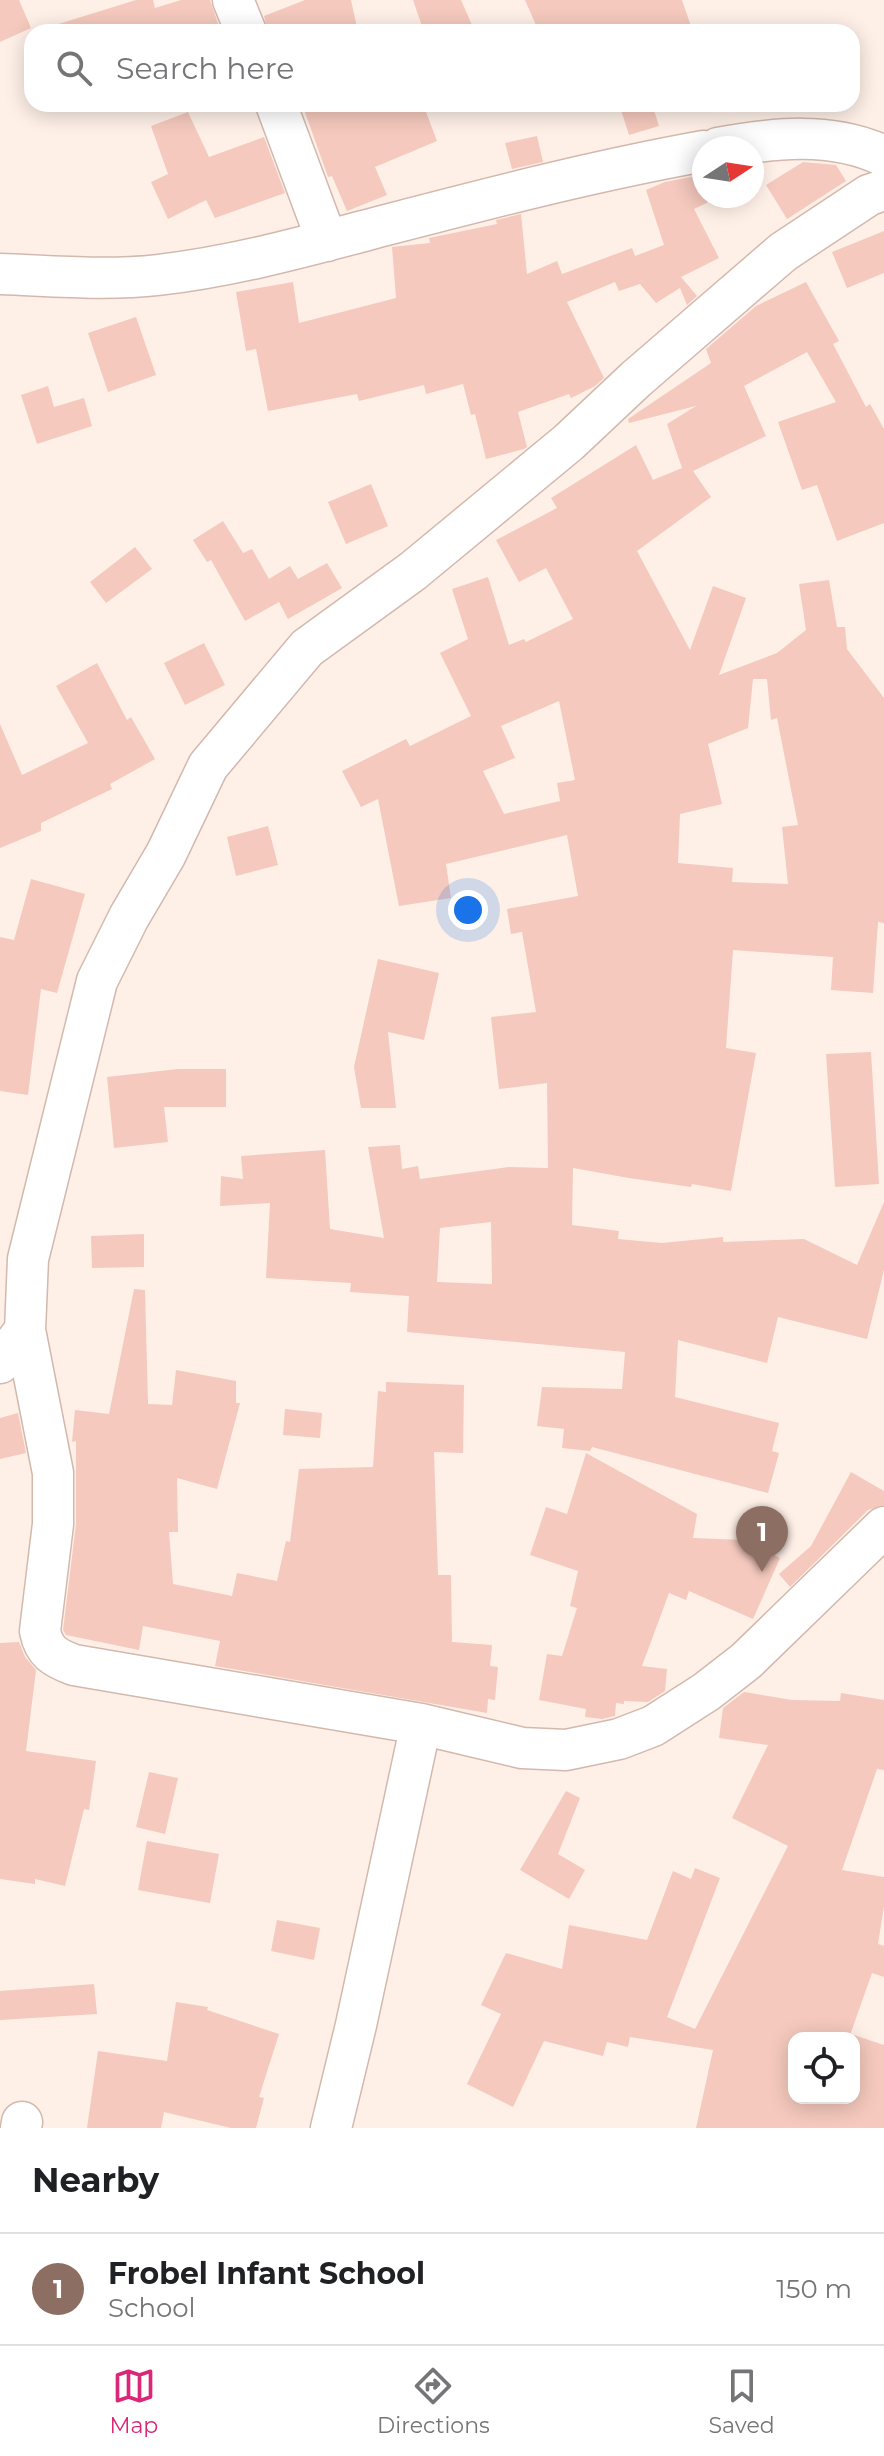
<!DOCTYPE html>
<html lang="en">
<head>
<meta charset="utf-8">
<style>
  body { margin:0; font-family:Montserrat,sans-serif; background:#f6f6f6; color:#202124 }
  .controls { position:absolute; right:24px; bottom:24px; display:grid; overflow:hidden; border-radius:16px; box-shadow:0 4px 20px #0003 }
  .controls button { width:72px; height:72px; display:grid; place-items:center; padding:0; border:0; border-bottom:2px solid #e0e0e0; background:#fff; color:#202124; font:40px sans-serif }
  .compass { position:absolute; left:692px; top:136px; width:72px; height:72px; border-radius:50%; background:#fff; box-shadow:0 4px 20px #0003; rotate:78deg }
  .you { position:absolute; left:468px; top:910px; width:28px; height:28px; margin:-20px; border:6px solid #fff; border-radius:50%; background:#1a73e8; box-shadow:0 0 0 12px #1a73e833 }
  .badge { display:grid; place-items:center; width:52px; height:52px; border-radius:50%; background:#db2777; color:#fff; font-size:26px; font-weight:700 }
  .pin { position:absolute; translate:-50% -66px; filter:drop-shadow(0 2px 4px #0008) }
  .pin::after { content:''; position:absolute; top:42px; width:28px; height:24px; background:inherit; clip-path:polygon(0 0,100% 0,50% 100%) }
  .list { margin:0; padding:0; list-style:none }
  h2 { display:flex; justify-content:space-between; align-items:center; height:104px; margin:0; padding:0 32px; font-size:34px }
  h2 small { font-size:26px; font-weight:400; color:#757577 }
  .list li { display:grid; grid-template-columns:52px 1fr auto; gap:24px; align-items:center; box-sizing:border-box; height:112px; padding:0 32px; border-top:2px solid #e0e0e0 }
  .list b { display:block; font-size:30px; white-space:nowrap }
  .list p { margin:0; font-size:26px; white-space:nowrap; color:#757577 }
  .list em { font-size:26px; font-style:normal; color:#757577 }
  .icon { flex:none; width:44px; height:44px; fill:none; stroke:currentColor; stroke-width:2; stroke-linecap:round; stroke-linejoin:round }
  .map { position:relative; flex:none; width:884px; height:2128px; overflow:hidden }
  .search { position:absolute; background:#fff; box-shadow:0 4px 20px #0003; left:24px; right:24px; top:24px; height:88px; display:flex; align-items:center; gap:20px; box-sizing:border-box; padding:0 28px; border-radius:24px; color:#757577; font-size:30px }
  .sheet { height:216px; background:#fff }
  nav { display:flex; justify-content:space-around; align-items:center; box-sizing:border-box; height:112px; border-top:2px solid #e0e0e0; background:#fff; font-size:22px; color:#757577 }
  nav a { display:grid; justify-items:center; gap:4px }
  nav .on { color:#db2777 }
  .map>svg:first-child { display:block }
  .building { fill:#f5c9bd; fill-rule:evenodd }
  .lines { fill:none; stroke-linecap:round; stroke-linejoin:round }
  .minor-casing { stroke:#d3b8ae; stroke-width:43 }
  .minor { stroke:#fff; stroke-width:40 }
</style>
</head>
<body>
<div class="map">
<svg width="884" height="2128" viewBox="0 0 884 2128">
  <rect width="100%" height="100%" fill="#fef0e7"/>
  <path class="building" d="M0 0H19L31 28 0 42Z
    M136 0H153L155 8 181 0H210L221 32H53L52 26Z
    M305 0H351L358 32H268L264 16Z
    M413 0H461L475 32H424Z
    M525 0H682L693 32H539Z
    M302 104H423L437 141 375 167 387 195 347 211 332 176 328 177Z
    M619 104H652L659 126 629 135Z
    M188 112 209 157 264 137 285 193 215 218 206 200 168 219 151 182 168 174 151 126Z
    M537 136 543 162 512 169 505 143Z
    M803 162 836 165 846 181 787 219 766 185Z
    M701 175 704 196H711L713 200 694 209 719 258 681 277 697 296 687 305 680 288 656 303 640 284 619 291 615 282 567 302 604 378 595 386 571 398 569 394 518 412 527 447 524 449 486 459 475 414 471 415 463 384 426 394 424 385 359 401 357 394 268 411 256 349 246 351 236 292 293 282 299 323 396 298 392 247 430 243 429 238 497 224 496 220 521 214 527 274 557 261 562 274 632 248 635 256 664 245 646 190 665 182Z
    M884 231V273L847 288 832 252Z
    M806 282 839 341 833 344 866 407 870 404 884 429V523L837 541 817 485 802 490 778 422 836 402 807 352 744 386 766 436 693 471 711 497 637 551 690 650 713 586 746 598 719 675 777 653 806 630 799 584 829 580 837 627H845L847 649 884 698V923L878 922 873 993 831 990 833 957 733 950 726 1048 756 1053 731 1191 692 1184 691 1187 629 1178 573 1168 572 1225 619 1231 618 1239 662 1243 723 1237V1242L804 1239 857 1265 884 1202V1270L867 1339 778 1317 767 1363 678 1340 675 1397 779 1423 772 1451 779 1453 768 1493 592 1447 590 1451 562 1448 564 1429 537 1426 542 1387 622 1389 625 1352 407 1332 409 1296 350 1292 351 1283 266 1278 270 1203 220 1206 221 1176 243 1179 241 1156 325 1150 330 1229 384 1238 368 1147 400 1145 402 1169 418 1166 420 1179 509 1167 548 1168 547 1083 499 1089 491 1017 536 1012 522 932 511 934 507 909 578 896 567 835 446 864 451 898 399 906 378 799 361 807 342 771 406 739 410 746 471 716 440 653 468 639 452 589 488 577 509 645 524 639 526 642 573 619 546 568 519 582 496 540 557 508 551 498 636 445 653 480 682 468 667 424 696 406 629 423 628 419 711 363 706 349 756 306ZM753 679H767L771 720 777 718 798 825 782 827 788 884 732 882 733 868 678 863 680 814 722 804 708 744 748 728ZM559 701 575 780 557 783 560 801 504 814 483 771 515 758 501 726ZM491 1222 492 1284 437 1282 440 1228Z
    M136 317 156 375 108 392 88 333Z
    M48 386 54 407 84 398 92 426 37 444 21 395Z
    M371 484 388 526 346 544 328 502Z
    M223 521 243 553 252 549 269 579 290 566 298 579 327 563 342 588 288 619 279 602 245 621 211 560 207 562 193 540Z
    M135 547 152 569 106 603 90 582Z
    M204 643 225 685 185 705 164 663Z
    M97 663 127 720 131 717 155 759 110 784 112 789 41 823V831L0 848V724L22 775 88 743 56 686Z
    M268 826 278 865 236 876 227 837Z
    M31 879 85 894 57 993 41 989 28 1095 0 1091V937L14 940Z
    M378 959 439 973 424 1040 388 1032 396 1108H361L354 1067Z
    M871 1052 879 1184 835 1187 826 1054Z
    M178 1069H226V1107H164L168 1142 114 1148 107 1077Z
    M144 1234V1267L92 1268 91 1236Z
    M134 1289 145 1290 148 1404 172 1405 176 1370 236 1381V1403H240L217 1489 177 1478 178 1532H169L173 1584 232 1596 237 1573 277 1581 286 1541 290 1542 299 1469 373 1467 378 1391 386 1392V1382L464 1385 463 1453 434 1452 438 1575H451L452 1642 492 1645 490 1666 498 1667 495 1700 488 1699 487 1713 215 1666 220 1641 143 1626 139 1650 66 1635 63 1630 76 1524V1441L72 1442 75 1410 109 1414Z
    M285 1409 322 1413 320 1438 283 1435Z
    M18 1413 26 1453 0 1459V1418Z
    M586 1453 697 1514 693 1538 746 1540 780 1558 753 1619 689 1591 686 1600 669 1593 642 1666 667 1669 665 1691 648 1702 624 1701V1704L616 1703 615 1716 602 1719 585 1717 586 1709 539 1700 547 1654 562 1656 577 1608 570 1606 578 1571 530 1555 546 1507 567 1514Z
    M851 1472 884 1491V1505L868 1510 790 1587 779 1574 811 1546Z
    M19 1642 25 1657 36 1670 26 1751 96 1761 89 1810 84 1809 65 1886 35 1879V1884L0 1879V1643Z
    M744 1692 792 1700 840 1701 841 1693 884 1700V1770L877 1769 842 1870 884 1877V1906L878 1944 884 1946V1977L872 1973 849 2038H794V2098H854V2035L884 2045V2128H696L713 2050 630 2037 628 2047 607 2042 603 2056 544 2041 513 2107 467 2084 501 2014 481 2005 506 1953 562 1969 569 1925 647 1940 673 1871 691 1879 695 1868 720 1878 667 2017 695 2029 788 1846 732 1818 768 1745 719 1738 723 1708Z
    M149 1772 178 1778 165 1834 136 1827Z
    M566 1791 580 1798 558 1854 585 1870 569 1899 520 1870Z
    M147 1841 219 1854 210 1903 138 1890Z
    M277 1920 320 1928 314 1960 271 1951Z
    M94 1984 97 2014 0 2020V1991Z
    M176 2002 208 2007 207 2010 279 2034 259 2097 264 2098 256 2128H231L164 2112 161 2128H87L98 2051 167 2061Z"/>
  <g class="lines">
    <defs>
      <path id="minor" d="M233 0 246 32
        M276 104 327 241
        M718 148C773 138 832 131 884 156
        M0 274C53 276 106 281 158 275 237 266 314 244 390 224 494 197 598 170 704 151
        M25 1330 53 1473V1524L40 1631C44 1652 55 1658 74 1665L421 1724 522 1748 566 1750 619 1739 653 1726 706 1692 746 1661 884 1527
        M0 1363 25 1330 28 1259 97 981 129 917 166 854 208 766 307 648 413 571 569 442 636 379 783 252 869 195 884 190
        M21 2128 22 2122
        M331 2128 356 2025 421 1724"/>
    </defs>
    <use href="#minor" class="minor-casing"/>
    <use href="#minor" class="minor"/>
  </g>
</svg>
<div class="controls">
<button><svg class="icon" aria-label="locate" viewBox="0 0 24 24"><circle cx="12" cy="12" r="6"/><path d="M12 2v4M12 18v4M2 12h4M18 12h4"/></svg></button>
</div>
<svg class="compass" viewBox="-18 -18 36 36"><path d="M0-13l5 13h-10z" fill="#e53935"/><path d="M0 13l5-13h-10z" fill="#757577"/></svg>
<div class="you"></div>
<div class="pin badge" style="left:762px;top:1572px;background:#8d6e63">1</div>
<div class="search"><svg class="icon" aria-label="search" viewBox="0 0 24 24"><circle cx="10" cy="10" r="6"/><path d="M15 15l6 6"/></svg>Search here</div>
</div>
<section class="sheet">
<h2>Nearby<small></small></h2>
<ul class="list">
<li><span class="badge" style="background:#8d6e63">1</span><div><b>Frobel Infant School</b><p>School</p></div><em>150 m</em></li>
</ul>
</section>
<nav>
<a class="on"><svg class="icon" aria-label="map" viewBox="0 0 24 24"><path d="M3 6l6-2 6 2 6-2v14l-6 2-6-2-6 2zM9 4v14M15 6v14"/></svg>Map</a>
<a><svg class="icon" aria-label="directions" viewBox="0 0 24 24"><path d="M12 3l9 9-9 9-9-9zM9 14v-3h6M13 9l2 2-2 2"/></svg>Directions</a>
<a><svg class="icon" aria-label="saved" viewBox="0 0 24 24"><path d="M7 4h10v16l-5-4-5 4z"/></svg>Saved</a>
</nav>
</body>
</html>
